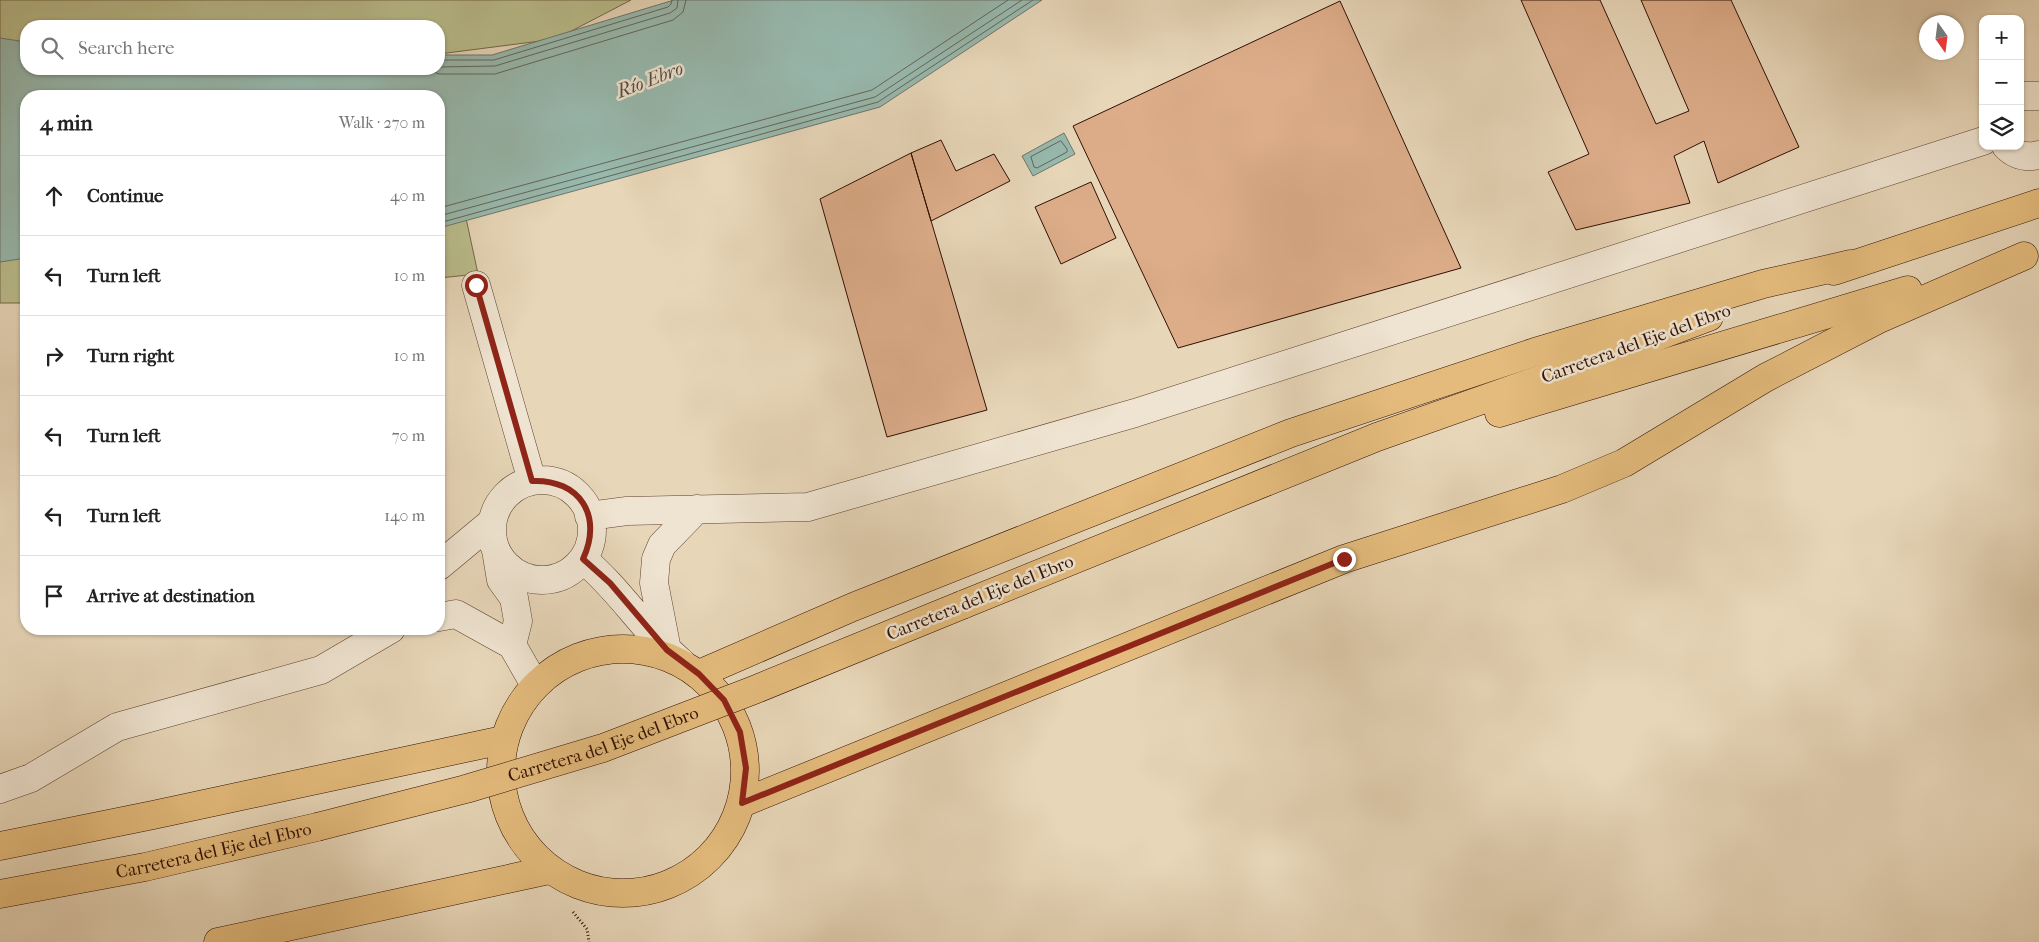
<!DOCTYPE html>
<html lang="en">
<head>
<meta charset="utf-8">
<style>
  body { margin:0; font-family:"IM FELL French Canon",serif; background:#f2f2f2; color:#222 }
  .controls { position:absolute; right:15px; top:15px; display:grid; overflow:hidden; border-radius:10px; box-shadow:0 1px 4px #0004 }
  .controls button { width:45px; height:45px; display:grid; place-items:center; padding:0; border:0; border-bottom:1px solid #e0e0e0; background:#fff; color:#222; font:25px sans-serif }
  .compass { position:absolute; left:1919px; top:15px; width:45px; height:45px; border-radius:50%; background:#fff; box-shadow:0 1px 4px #0004; rotate:166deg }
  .stop { position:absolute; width:15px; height:15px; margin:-11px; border:4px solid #8f2418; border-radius:50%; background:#fff }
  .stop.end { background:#8f2418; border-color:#fff; box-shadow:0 1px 5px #0008 }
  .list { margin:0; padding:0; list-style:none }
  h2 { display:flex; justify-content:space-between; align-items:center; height:65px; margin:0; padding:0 20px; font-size:21px }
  h2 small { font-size:16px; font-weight:400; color:#767676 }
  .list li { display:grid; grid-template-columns:32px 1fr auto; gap:15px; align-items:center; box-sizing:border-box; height:80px; padding:0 20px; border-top:1px solid #e0e0e0 }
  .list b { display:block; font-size:19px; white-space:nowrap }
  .list em { font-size:16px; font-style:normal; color:#767676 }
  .icon { flex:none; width:28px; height:28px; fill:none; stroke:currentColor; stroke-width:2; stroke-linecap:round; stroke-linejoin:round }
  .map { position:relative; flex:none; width:2039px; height:942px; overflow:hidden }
  .search { position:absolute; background:#fff; box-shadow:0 1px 4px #0004; left:20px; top:20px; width:425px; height:55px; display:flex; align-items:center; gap:12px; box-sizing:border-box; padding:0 18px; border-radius:20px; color:#767676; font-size:19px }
  .panel { position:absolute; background:#fff; box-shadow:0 1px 4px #0004; left:20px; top:90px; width:425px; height:545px; border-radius:20px }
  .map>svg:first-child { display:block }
  .green { fill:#babd8c; stroke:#756648 }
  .water { fill:#97b9ae; stroke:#6e756a }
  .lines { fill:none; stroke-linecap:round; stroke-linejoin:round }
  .shore { stroke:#646458; stroke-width:1 }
  .building { fill:#ddad8a; stroke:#300f03 }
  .street-casing { stroke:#5e4130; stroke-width:29 }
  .primary-casing { stroke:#300f03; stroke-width:29 }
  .path { stroke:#300f03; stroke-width:3; stroke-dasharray:1 2.5; stroke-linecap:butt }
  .street { stroke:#efe4d1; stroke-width:28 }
  .primary { stroke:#e4bb7c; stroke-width:28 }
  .primary-bridge-casing { stroke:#300f03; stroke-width:29; stroke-linecap:butt }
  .primary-bridge { stroke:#e4bb7c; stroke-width:28 }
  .route { stroke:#8f2418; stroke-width:6 }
  .labels { text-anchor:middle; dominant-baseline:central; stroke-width:5; stroke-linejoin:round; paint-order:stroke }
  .street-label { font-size:18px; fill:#300f03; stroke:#efe4d1 }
  .water-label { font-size:19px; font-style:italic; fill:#544a3f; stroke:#efe4d1 }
</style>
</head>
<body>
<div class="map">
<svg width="2039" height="942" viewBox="0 0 2039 942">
  <rect width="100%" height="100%" fill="#e7d6b8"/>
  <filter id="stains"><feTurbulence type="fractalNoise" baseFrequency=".004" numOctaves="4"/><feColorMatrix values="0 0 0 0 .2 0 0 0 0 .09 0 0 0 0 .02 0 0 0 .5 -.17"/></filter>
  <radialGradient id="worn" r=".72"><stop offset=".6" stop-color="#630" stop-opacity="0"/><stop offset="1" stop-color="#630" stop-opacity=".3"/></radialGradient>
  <path class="green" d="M0 0H631L556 39 439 54V26H26V69H434L478 274 439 278V96H26V303H0Z"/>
  <path class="water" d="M674 0H1042L880 107 439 228V96H26V258L0 262V38L26 42V69H439V55H492Z
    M1064 133 1075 154 1033 176 1022 156Z"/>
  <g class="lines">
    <path class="shore" d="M439 60H494L668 7 671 4 672 0
      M439 67 495 66 670 13 677 8 678 0
      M426 69 439 74H495L673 20 683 12 686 0
      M1061 141 1067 149V152L1037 168 1034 167 1031 157Z
      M439 208 872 90 1008 0
      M439 216 875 97 1022 0
      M439 223 878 102 1033 0"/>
  </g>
  <path class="building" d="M1521 0H1600L1656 124 1689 111 1641 0H1731L1799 147 1718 183 1704 141 1674 156 1690 203 1576 230 1548 172 1589 154Z
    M1340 1 1461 268 1178 348 1073 126Z
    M941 140 956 171 994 154 1010 181 931 221 911 153Z
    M911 153 987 410 887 437 820 199Z
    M1091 182 1116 238 1061 264 1035 207Z"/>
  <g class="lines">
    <defs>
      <path id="street" d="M2020 96H2039
        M2006 146C2016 156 2026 158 2039 155
        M476 285 532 481
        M492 530a50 50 0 1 1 100 0a50 50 0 1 1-100 0Z
        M589 516 627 511 808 507 1135 413 1983 141
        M497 556 501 580 514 598 518 621 512 645
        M583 559C620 590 645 632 682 663
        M439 566 492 522
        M439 617 456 614 512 645 535 685
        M667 650 654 583 656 559 662 545 697 509
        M0 789 31 778 117 727 321 670 391 629"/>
      <g id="primary">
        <path d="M1834 271 2039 203"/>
        <path d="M1499 413 1908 290"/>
        <path d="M962 605 1377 437 1589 362 1709 317"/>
        <circle cx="623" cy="771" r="122"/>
        <path d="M699 674 853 607 1291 433 1535 352 1763 284 1851 264"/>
        <path d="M742 803 1344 559 1562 489 1624 463 1765 378 1877 320 2024 256"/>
        <path d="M0 846 153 815 503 740"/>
        <path id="s1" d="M0 894 145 867 317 827"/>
        <path d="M218 942 549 870"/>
      </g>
    </defs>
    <use href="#street" class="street-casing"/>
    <use href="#primary" class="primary-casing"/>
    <path class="path" d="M573 912 587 929 589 942"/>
    <use href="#street" class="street"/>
    <use href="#primary" class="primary"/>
    <defs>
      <g id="primary-bridge">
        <path id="s2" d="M317 827 466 789 603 748 754 690 962 605"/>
      </g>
    </defs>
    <use href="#primary-bridge" class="primary-bridge-casing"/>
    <use href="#primary-bridge" class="primary-bridge"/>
  </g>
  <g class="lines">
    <path class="route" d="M476 285 532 481C580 479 603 516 583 559L610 583 667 650 699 674 724 700 740 732 746 768 742 803 1344 559"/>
  </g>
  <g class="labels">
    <g class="street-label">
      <text transform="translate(1636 344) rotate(-20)">Carretera del Eje del Ebro</text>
      <text transform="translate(980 598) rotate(-22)">Carretera del Eje del Ebro</text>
      <text stroke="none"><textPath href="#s2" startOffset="298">Carretera del Eje del Ebro</textPath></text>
      <text stroke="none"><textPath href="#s1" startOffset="218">Carretera del Eje del Ebro</textPath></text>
    </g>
    <g class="water-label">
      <text transform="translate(650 80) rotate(-21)">Río Ebro</text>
    </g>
  </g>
  <rect width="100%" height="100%" filter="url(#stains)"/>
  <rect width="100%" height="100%" fill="url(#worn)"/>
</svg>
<div class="controls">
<button>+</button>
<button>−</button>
<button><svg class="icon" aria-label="layers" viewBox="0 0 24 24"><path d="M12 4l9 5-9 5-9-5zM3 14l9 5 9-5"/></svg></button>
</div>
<svg class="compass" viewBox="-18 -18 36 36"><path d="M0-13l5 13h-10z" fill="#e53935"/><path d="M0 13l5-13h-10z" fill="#767676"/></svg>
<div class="stop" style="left:476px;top:285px"></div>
<div class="stop end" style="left:1344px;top:559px"></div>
<div class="search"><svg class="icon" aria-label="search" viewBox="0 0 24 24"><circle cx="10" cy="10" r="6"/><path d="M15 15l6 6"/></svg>Search here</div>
<section class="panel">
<h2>4 min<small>Walk · 270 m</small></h2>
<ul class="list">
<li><svg class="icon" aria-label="ahead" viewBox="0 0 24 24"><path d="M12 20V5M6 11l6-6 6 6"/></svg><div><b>Continue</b></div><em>40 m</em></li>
<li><svg class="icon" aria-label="left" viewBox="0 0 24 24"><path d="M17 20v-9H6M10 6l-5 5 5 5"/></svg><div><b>Turn left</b></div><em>10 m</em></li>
<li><svg class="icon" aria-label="right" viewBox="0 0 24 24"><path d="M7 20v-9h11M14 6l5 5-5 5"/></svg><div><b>Turn right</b></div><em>10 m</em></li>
<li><svg class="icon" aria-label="left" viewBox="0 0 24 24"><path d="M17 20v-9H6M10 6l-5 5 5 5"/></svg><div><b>Turn left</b></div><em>70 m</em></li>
<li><svg class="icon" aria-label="left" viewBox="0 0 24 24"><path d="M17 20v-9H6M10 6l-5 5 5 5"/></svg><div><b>Turn left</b></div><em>140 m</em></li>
<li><svg class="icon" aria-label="arrive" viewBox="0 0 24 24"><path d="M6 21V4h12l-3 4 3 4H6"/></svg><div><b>Arrive at destination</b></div></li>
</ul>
</section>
</div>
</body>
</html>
